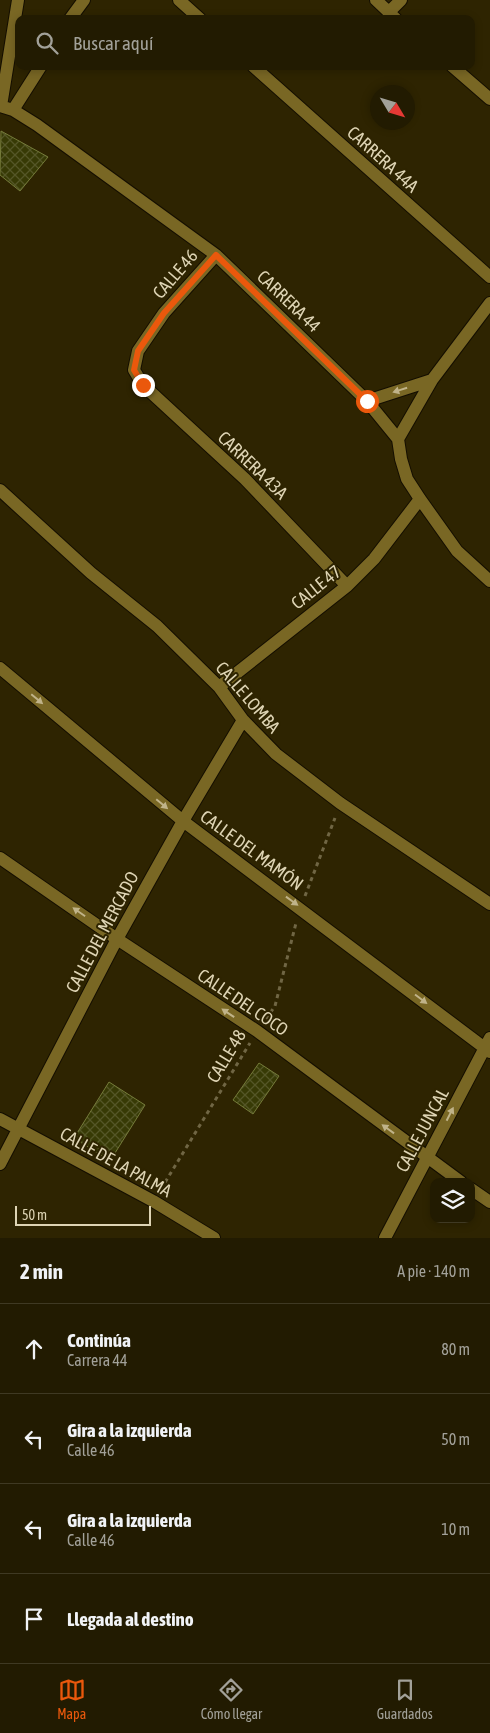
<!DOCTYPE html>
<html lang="es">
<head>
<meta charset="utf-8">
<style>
  body { margin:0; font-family:"Asap Condensed",sans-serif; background:#2e2810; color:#f1f3f6 }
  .controls { position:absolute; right:15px; bottom:15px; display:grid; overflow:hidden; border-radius:10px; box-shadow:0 2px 8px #0003 }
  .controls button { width:45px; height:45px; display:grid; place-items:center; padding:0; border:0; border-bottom:1px solid #3f3923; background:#221b01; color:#f1f3f6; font:25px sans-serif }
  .compass { position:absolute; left:370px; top:85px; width:45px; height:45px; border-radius:50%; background:#221b01; box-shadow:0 2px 8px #0003; rotate:128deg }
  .scale { position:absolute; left:15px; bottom:12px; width:136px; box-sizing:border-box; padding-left:5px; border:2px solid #ded4b4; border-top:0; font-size:14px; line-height:18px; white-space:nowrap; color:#ded4b4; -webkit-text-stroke:4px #2e2401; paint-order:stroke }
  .stop { position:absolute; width:15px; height:15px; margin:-11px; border:4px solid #ea580c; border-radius:50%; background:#fff }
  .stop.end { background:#ea580c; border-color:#fff; box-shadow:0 1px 5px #0008 }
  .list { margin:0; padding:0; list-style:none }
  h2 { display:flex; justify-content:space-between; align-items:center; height:65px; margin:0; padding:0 20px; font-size:21px }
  h2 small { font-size:16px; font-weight:400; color:#a2a199 }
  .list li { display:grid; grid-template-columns:32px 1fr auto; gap:15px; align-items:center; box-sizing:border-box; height:90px; padding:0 20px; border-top:1px solid #3f3923 }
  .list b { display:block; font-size:19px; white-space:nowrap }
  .list p { margin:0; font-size:16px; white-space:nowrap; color:#a2a199 }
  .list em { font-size:16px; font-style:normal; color:#a2a199 }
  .icon { flex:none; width:28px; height:28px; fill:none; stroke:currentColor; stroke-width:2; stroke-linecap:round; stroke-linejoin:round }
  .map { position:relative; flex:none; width:490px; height:1238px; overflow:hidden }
  .search { position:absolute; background:#221b01; box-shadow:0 2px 8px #0003; left:15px; right:15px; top:15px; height:55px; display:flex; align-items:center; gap:12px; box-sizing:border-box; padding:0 18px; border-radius:10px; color:#a2a199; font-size:19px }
  .sheet { height:425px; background:#221b01 }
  nav { display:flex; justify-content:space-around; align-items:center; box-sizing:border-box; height:70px; border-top:1px solid #3f3923; background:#221b01; font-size:14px; color:#a2a199 }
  nav a { display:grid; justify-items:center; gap:2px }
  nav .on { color:#ea580c }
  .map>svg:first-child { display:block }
  .building { fill:url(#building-cross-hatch); stroke:#757b3a }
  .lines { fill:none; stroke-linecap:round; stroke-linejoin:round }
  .minor-casing { stroke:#140e00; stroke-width:14 }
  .path { stroke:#706644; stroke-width:3; stroke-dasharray:4 4; stroke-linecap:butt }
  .minor { stroke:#796724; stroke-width:12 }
  .oneway { fill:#c0b389 }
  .route { stroke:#ea580c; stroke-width:6 }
  .labels { text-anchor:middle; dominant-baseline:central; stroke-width:4; stroke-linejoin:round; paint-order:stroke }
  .street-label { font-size:18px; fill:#ded4b4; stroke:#2e2401 }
</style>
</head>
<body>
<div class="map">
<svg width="490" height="1238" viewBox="0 0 490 1238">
  <defs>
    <pattern id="building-cross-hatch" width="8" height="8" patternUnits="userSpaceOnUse" patternTransform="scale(1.25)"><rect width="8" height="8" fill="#373a05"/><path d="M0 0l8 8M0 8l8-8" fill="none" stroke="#545627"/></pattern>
  </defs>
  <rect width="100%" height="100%" fill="#2e2401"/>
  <path class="building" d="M1 131 48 157 20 191 0 175Z
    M259 1063 279 1076 253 1114 233 1100Z
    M109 1082 145 1105 110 1161 74 1138Z"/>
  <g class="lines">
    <defs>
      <path id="minor" d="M179 0 200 19
        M376 0 396 19
        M389 12 401 0
        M70 19 84 0
        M253 66 490 277
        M452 66 490 99
        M0 106 13 110 37 125 216 255 367 401 398 439 401 459 407 479 420 499 457 551 490 581
        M1 106 18 0
        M13 110 41 66
        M216 255 164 313 138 351 134 370 143 385 245 479 347 586
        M367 401 432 380
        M398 439 432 380 490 303
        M0 490 91 573 157 626 219 687 243 720 276 754 340 803 490 904
        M0 668 183 821 490 1052
        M219 687 347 586 374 559 420 499
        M0 858 117 939 257 1031 461 1182
        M0 1119 153 1201 214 1238
        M0 1164 117 939 183 821 243 720
        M471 1189 490 1202
        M385 1238 490 1038"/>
    </defs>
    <use href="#minor" class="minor-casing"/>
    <path class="path" d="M305 896 335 818
      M266 1019 275 1006 296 923
      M161 1189 250 1043"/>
    <use href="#minor" class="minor"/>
  </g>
  <defs><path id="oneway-solid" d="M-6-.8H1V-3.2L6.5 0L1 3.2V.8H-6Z" transform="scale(1.25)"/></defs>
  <g class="oneway">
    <use href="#oneway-solid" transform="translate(400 390) rotate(162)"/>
    <use href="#oneway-solid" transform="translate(37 699) rotate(40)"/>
    <use href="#oneway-solid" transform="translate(162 804) rotate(40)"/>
    <use href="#oneway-solid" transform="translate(292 901) rotate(36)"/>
    <use href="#oneway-solid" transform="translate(79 912) rotate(-145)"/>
    <use href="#oneway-solid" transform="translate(421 999) rotate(37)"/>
    <use href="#oneway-solid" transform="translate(228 1013) rotate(-146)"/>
    <use href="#oneway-solid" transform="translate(450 1114) rotate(-63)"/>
    <use href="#oneway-solid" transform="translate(388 1129) rotate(-144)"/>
  </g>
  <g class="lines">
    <path class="route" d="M143 385 134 370 138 351 164 313 216 255 367 401"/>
  </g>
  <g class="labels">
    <g class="street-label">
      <text transform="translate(383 159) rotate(42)">CARRERA 44A</text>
      <text transform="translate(175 274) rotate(-49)">CALLE 46</text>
      <text transform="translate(289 301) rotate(44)">CARRERA 44</text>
      <text transform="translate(253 465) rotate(44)">CARRERA 43A</text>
      <text transform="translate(316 587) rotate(-39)">CALLE 47</text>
      <text transform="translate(248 697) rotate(49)">CALLE LOMBA</text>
      <text transform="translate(252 850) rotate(36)">CALLE DEL MAMÓN</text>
      <text transform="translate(102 932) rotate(-62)">CALLE DEL MERCADO</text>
      <text transform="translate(243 1002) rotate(34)">CALLE DEL COCO</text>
      <text transform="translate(226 1056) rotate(-59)">CALLE 48</text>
      <text transform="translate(422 1130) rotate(-62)">CALLE JUNCAL</text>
      <text transform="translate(116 1162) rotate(29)">CALLE DE LA PALMA</text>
    </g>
  </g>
</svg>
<div class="controls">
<button><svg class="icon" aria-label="layers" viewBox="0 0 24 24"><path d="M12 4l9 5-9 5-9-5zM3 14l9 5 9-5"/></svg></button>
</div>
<svg class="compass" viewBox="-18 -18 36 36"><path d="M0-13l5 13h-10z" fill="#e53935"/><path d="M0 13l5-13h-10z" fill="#a2a199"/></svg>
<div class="scale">50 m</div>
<div class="stop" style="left:367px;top:401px"></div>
<div class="stop end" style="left:143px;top:385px"></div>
<div class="search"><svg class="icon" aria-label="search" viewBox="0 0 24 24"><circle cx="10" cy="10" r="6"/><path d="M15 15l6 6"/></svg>Buscar aquí</div>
</div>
<section class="sheet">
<h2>2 min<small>A pie · 140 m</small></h2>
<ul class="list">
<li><svg class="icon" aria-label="ahead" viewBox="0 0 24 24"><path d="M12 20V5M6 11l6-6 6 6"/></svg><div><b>Continúa</b><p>Carrera 44</p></div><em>80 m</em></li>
<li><svg class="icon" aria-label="left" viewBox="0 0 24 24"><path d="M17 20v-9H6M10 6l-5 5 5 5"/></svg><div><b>Gira a la izquierda</b><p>Calle 46</p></div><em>50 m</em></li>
<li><svg class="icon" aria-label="left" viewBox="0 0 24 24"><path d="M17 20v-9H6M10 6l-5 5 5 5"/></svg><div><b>Gira a la izquierda</b><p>Calle 46</p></div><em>10 m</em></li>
<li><svg class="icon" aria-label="arrive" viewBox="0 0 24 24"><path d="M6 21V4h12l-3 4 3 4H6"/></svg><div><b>Llegada al destino</b></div></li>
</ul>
</section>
<nav>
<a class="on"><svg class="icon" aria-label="map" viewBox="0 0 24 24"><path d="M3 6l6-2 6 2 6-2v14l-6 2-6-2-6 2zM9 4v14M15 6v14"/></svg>Mapa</a>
<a><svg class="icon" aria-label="directions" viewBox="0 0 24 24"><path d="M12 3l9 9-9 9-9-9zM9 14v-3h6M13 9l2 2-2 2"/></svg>Cómo llegar</a>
<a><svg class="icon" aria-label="saved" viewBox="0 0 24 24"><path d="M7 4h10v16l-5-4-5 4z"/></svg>Guardados</a>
</nav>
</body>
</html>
